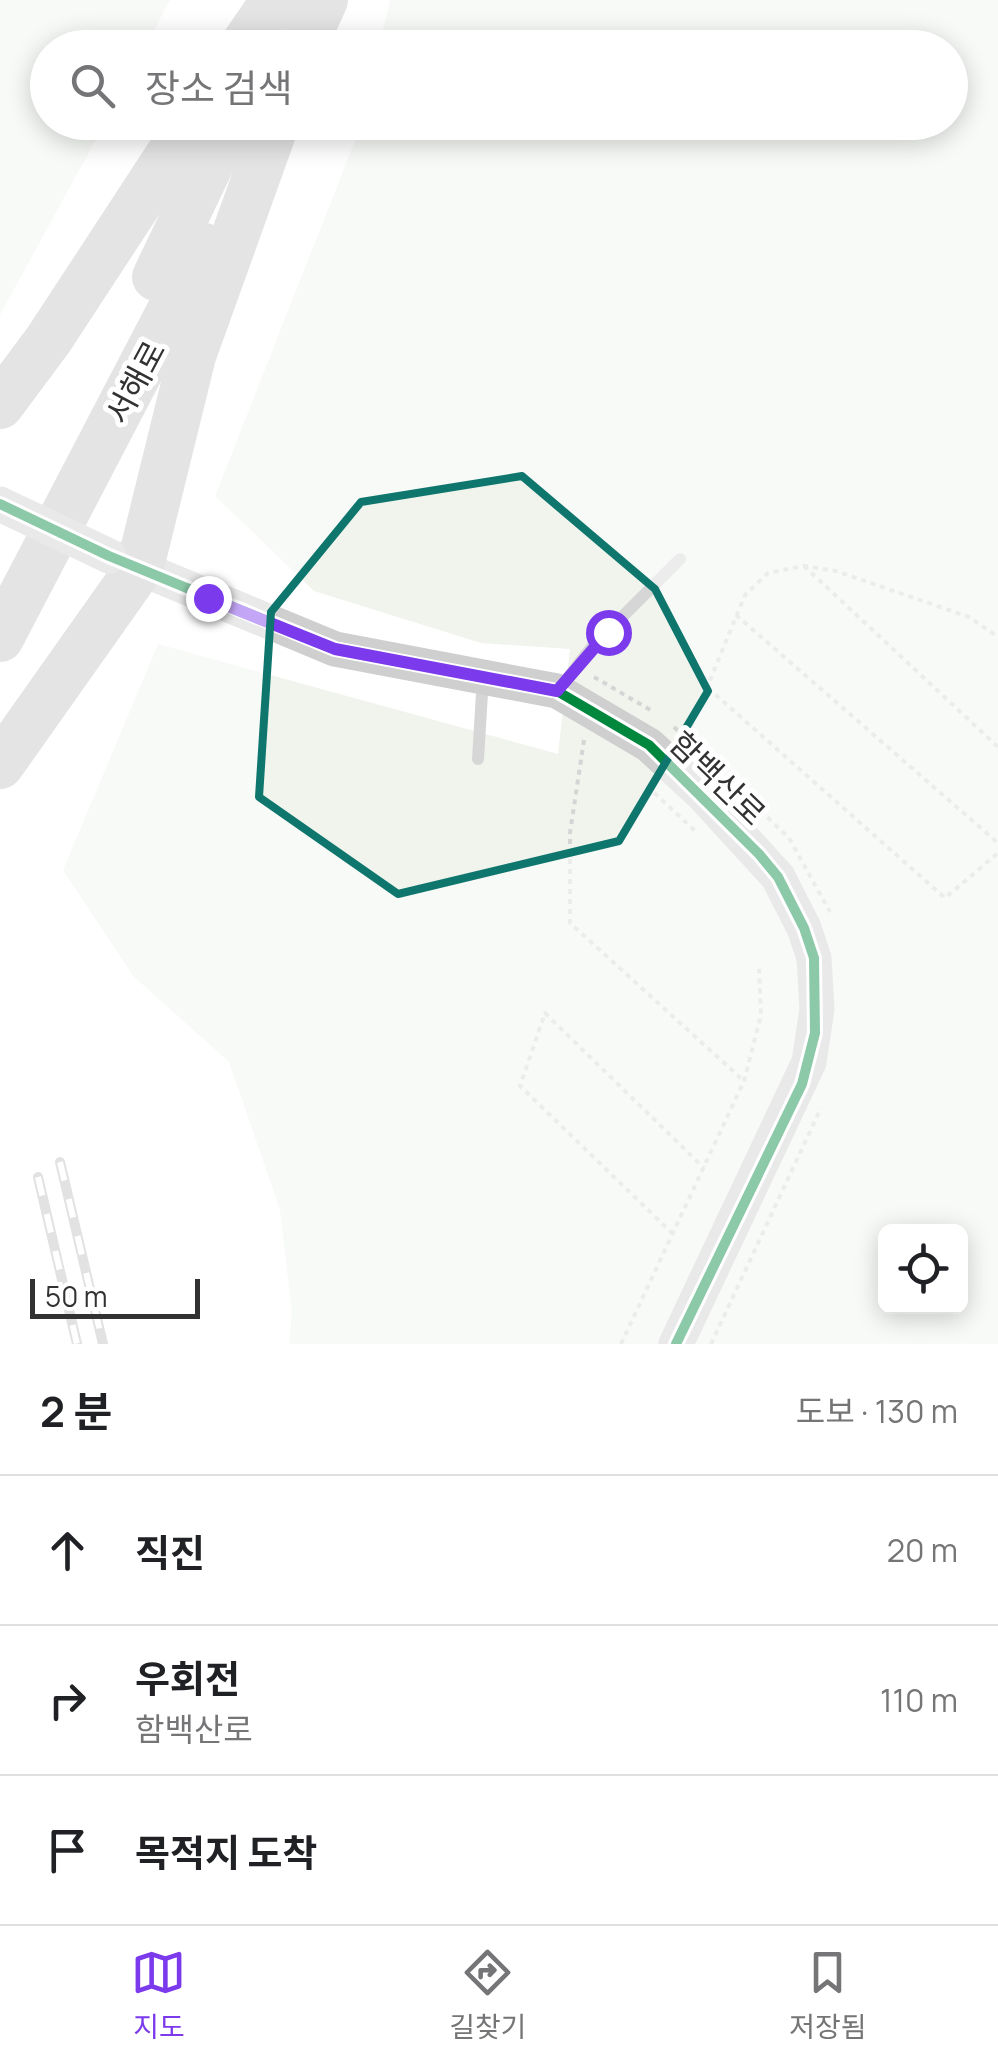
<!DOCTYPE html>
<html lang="ko">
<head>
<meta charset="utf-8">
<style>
  body { margin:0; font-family:Manrope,"Noto Sans KR",sans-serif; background:#f6f6f6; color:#202124 }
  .controls { position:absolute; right:30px; bottom:30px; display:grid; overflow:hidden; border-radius:15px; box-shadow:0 5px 25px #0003 }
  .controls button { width:90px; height:90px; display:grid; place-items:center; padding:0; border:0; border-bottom:2px solid #e0e0e0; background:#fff; color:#202124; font:50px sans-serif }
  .scale { position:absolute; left:30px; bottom:25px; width:170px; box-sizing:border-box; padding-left:10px; border:5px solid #323232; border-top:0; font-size:28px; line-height:35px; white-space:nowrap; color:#323232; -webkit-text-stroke:8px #fff; paint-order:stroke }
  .stop { position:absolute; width:30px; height:30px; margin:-22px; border:8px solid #7c3aed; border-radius:50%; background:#fff }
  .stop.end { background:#7c3aed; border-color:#fff; box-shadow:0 2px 10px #0008 }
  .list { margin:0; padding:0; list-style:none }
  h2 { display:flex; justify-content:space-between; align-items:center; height:130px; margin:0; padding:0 40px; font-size:42px }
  h2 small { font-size:32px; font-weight:400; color:#757577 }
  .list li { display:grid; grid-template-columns:65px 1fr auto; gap:30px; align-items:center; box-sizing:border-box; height:150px; padding:0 40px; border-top:2px solid #e0e0e0 }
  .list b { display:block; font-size:38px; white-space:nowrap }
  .list p { margin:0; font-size:32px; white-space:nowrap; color:#757577 }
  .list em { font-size:32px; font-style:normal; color:#757577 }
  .icon { flex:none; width:55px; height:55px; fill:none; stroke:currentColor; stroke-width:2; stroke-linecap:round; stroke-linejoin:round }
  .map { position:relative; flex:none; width:998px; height:1344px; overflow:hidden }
  .search { position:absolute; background:#fff; box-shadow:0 5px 25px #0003; left:30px; right:30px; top:30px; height:110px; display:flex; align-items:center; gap:25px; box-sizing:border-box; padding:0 35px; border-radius:55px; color:#757577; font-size:38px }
  .sheet { height:580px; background:#fff }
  nav { display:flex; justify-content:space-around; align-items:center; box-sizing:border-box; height:140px; border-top:2px solid #e0e0e0; background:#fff; font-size:28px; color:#757577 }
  nav a { display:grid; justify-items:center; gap:5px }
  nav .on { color:#7c3aed }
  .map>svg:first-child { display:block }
  .green { fill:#f0f4ed; fill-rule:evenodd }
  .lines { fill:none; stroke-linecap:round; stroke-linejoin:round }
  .path { stroke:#d5d5d5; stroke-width:4; stroke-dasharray:5 5; stroke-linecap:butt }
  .lane { stroke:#d6d6d6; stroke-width:12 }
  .secondary { stroke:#cfcfcf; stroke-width:35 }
  .highway { stroke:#c4c4c4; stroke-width:48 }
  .rail-casing { stroke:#bebebe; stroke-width:10 }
  .rail { stroke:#fff; stroke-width:6; stroke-dasharray:19; stroke-linecap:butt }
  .secondary-bridge { stroke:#cfcfcf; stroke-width:35 }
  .cycleway-casing { stroke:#fff; stroke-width:16 }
  .cycleway { stroke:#00873e; stroke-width:10 }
  .route { stroke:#7c3aed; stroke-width:12 }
  .marked { fill:none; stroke:#0f766e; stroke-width:8; stroke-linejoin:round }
  .labels { text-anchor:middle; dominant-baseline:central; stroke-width:10; stroke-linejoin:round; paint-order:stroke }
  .street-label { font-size:32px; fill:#323232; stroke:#fff }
</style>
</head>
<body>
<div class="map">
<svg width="998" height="1344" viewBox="0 0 998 1344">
  <rect width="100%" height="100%" fill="#fff"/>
  <path class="green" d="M0 0H170L145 47 48 48V122L105 123 0 315Z
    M390 0H998V1344H289L292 1313 280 1210 229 1062 133 976 63 870 158 644 558 754 570 649 481 643 314 591 215 496 362 123 950 122V48L379 47ZM886 1232H960V1306H886Z"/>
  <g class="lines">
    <path class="path" d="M804 566 998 747
      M736 615 998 843
      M594 677 654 712
      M708 688 945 898 998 853
      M674 727 789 838 830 912
      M687 736 745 595 768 573 804 566 836 571 969 617 998 637
      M584 740 570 833V923L744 1081
      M647 786 695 831
      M673 1234 520 1086 545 1013 704 1168
      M621 1344 744 1081 761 1015 759 969
      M711 1344 821 1108"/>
    <path class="lane" d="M559 689 592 647 680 559
      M478 759 483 677"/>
    <path class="secondary" d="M118 559 335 649 557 691 649 745 703 795 778 877 804 928 814 958 817 1009 809 1062 676 1344"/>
    <path class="highway" d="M242 48 275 0
      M302 48 324 0
      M156 277 230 122
      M0 405 49 339 191 122
      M0 638 204 247
      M0 765 140 567 192 356 276 122"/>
    <defs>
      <path id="rail" d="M60 1162 103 1344
        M38 1177 77 1344"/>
    </defs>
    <use href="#rail" class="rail-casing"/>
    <use href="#rail" class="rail"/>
    <path class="secondary-bridge" d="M0 504 109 556"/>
    <defs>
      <path id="cycleway" d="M0 504 109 556 335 649 557 691 649 745 759 854 778 877 804 928 814 958 815 1033 802 1084 676 1344"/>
    </defs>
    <use href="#cycleway" class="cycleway-casing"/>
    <use href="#cycleway" class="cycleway"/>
  </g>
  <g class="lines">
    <path class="route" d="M208 598 335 649 557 691 608 632"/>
  </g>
  <path d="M0 0H998V1344H0ZM522 476 655 589 708 691 619 841 398 894 259 797 271 612 361 502Z" fill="#fff" fill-opacity=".55" fill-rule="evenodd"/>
  <path class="marked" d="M522 476 655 589 708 691 619 841 398 894 259 797 271 612 361 502Z"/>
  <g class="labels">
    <g class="street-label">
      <text transform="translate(135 382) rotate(-62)">서해로</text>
      <text transform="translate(718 778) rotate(44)">함백산로</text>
    </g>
  </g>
</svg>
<div class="controls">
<button><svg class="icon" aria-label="locate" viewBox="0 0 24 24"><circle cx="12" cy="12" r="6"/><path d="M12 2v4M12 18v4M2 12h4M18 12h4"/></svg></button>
</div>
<div class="scale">50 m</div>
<div class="stop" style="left:608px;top:632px"></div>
<div class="stop end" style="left:208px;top:598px"></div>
<div class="search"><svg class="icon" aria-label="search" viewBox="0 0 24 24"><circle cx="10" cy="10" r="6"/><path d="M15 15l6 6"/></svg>장소 검색</div>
</div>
<section class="sheet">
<h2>2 분<small>도보 · 130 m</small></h2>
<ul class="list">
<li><svg class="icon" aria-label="ahead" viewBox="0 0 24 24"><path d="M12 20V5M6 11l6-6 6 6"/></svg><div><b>직진</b></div><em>20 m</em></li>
<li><svg class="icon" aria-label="right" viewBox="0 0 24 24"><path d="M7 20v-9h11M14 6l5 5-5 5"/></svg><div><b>우회전</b><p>함백산로</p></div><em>110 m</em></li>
<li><svg class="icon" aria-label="arrive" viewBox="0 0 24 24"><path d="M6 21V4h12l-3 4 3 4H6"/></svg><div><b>목적지 도착</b></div></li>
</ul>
</section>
<nav>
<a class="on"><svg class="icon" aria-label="map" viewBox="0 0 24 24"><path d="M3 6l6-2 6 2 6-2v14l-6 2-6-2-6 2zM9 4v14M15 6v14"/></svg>지도</a>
<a><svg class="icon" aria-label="directions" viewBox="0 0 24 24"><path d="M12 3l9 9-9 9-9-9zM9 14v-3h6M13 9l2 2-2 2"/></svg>길찾기</a>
<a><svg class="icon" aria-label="saved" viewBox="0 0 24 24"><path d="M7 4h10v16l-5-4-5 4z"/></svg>저장됨</a>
</nav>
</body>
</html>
